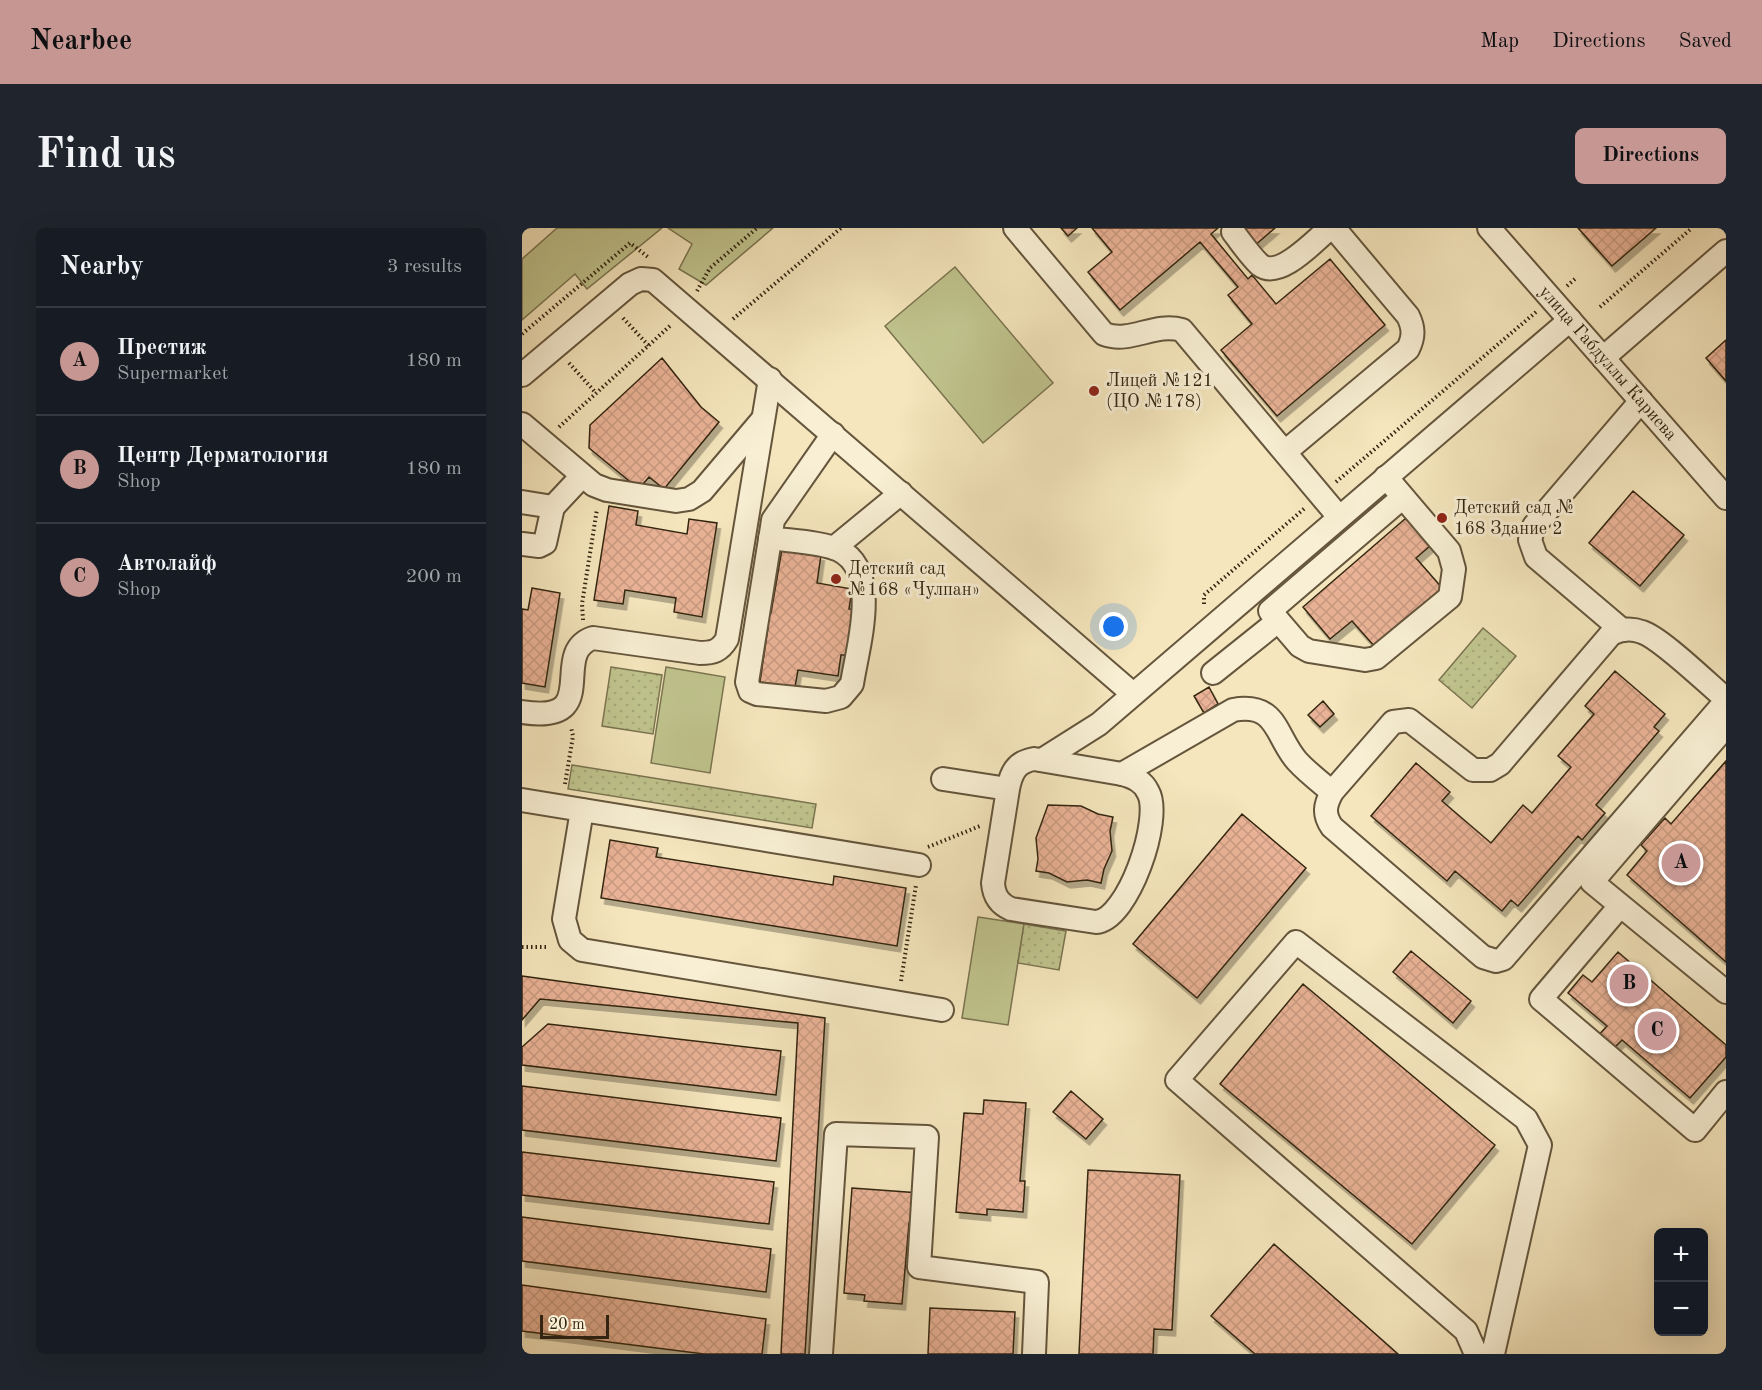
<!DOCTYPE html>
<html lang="en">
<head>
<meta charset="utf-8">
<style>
  body { margin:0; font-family:"Old Standard TT",serif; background:#20242c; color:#f1f3f6 }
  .controls { position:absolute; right:18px; bottom:18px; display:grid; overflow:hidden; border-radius:9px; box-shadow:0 6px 24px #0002 }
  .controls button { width:54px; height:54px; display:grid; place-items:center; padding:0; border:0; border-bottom:2px solid #363941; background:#171b24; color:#f1f3f6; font:30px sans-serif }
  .scale { position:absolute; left:18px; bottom:15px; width:69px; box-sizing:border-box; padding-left:6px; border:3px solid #332511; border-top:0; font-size:16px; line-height:21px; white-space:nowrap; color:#332511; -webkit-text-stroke:4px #f8efd4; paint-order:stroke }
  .you { position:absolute; left:592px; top:399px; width:21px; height:21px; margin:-15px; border:4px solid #fff; border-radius:50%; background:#1a73e8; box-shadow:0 0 0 9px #1a73e833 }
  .badge { display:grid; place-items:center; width:39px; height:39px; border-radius:50%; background:#c59692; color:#111; font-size:20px; font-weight:700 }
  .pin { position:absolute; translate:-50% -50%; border:3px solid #fff; box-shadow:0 2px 6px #0006 }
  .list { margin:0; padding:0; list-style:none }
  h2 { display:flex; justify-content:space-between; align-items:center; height:78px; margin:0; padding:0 24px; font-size:26px }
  h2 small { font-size:20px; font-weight:400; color:#9ea1a6 }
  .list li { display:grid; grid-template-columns:39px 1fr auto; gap:18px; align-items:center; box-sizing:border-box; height:108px; padding:0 24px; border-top:2px solid #363941 }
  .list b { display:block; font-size:22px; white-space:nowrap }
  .list p { margin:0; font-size:20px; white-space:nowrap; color:#9ea1a6 }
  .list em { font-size:20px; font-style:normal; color:#9ea1a6 }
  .map { position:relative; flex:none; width:1204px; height:1126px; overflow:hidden; border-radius:9px }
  header { display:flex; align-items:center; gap:36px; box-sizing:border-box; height:84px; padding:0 30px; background:#c59692; color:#111 }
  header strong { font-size:28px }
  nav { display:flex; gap:33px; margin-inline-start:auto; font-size:21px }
  .intro { display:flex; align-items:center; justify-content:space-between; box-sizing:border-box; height:144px; padding:0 36px }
  h1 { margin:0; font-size:42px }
  .button { padding:15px 27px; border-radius:9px; background:#c59692; color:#111; font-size:21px; font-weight:700 }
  main { display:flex; gap:36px; padding:0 36px }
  aside { flex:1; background:#171b24; border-radius:9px; box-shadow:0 6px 24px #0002 }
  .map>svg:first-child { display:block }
  .grass { fill:#c0c48e; stroke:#7a7450; stroke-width:1.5 }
  .park { fill:url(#park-dots); stroke:#7a7450; stroke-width:1.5 }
  .building { fill:url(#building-cross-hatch); stroke:#332511; stroke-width:1.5; filter:url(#shadow) }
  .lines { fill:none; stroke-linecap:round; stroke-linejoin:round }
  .minor-casing { stroke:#64553c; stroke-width:26 }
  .path { stroke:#332511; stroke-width:4; stroke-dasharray:1.5 3; stroke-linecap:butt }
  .minor { stroke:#f8efd4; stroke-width:22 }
  .poi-dot { fill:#8f2418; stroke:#f8efd4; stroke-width:2 }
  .labels { text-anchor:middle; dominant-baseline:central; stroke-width:6; stroke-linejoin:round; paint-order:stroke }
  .street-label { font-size:18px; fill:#332511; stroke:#f8efd4 }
  .poi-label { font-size:18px; fill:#332511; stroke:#f8efd4; text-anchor:start }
</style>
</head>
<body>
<header>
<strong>Nearbee</strong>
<nav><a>Map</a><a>Directions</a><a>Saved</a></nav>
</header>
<div class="intro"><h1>Find us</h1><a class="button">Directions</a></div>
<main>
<aside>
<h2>Nearby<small>3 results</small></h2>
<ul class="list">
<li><span class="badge">A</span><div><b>Престиж</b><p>Supermarket</p></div><em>180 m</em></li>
<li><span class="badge">B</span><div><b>Центр Дерматология</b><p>Shop</p></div><em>180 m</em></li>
<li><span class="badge">C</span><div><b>Автолайф</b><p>Shop</p></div><em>200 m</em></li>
</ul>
</aside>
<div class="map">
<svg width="1204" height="1126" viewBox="0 0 1204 1126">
  <defs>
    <pattern id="park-dots" width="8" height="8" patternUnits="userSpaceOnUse" patternTransform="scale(1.5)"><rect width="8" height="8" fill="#c0c48e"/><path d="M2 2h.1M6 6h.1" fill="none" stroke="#a5a879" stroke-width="1.8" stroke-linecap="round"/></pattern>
    <pattern id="building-cross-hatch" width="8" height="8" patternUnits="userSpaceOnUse" patternTransform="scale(1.5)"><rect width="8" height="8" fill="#eab397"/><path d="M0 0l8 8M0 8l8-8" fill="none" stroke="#c99a81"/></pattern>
    <filter id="shadow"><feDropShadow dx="3.5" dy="6" stdDeviation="0" flood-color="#0004"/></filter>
  </defs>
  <rect width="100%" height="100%" fill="#f5e6bd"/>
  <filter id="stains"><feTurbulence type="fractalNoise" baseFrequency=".00333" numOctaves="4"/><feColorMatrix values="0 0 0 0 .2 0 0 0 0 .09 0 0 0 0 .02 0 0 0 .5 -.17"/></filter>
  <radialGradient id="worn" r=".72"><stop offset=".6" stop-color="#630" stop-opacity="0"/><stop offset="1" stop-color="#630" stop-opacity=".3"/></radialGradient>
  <path class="grass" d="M35 0H140L65 61 53 46 0 92V31Z
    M146 0H251L184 57 157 41 170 16Z
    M433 39 531 155 461 215 363 98Z
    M144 439 203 449 188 545 129 535Z
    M456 689 502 696 486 797 440 790Z"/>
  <path class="park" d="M961 400 994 428 950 480 917 452Z
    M89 439 140 447 131 506 80 498Z
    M50 537 294 576 290 600 46 561Z
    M502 696 544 703 537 742 496 735Z"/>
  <path class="building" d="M539 0H555L546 8Z
    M570 0H696L689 6 726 51 730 47 754 76 808 31 863 97 755 188 699 122 730 96 706 67 716 59 678 14 598 82 566 44 590 24Z
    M715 0H753L731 19Z
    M1056 0H1134L1090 38Z
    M1204 112V153L1184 130Z
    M140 130 179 179 197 194 142 261 127 249 117 261 67 220 68 197Z
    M1111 263 1162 307 1118 358 1067 315Z
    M87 278 116 283 114 297 165 306 167 291 195 295 180 389 152 384 154 370 103 362 101 376 72 372Z
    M884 290 908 318 894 330 921 361 853 419 830 393 808 411 781 379Z
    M260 321 299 327 295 355 330 361 327 381 332 382 325 427H319L316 448 276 442 273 459 238 454 246 399 242 395 246 386 249 385Z
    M10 360 38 365 23 459 0 455V381L6 382Z
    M1093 443 1143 486 1132 499 1137 503 1074 577 1083 585 1060 612 1056 608 996 678 989 672 980 683 933 643 925 653 849 588 894 535 928 564 920 573 969 615 1001 577 1010 585 1049 539 1036 528 1072 486 1063 478Z
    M687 459 696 476 682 485 672 468Z
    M801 473 812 486 798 499 786 487Z
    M1204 533V734L1105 647 1125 623 1119 617 1143 590 1149 596Z
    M526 577 559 578 576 586 591 589 588 603 590 623 582 641 579 655 565 652 545 654 527 645 514 643 516 631 514 610Z
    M720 586 784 640 675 770 611 716Z
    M88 612 136 620 134 629 311 657 312 648 384 660 375 718 79 670Z
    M889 723 949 773 931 795 871 744Z
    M1096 724 1204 817V829L1168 870 1100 812 1089 823 1074 810 1085 798 1046 765 1061 747 1070 754Z
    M0 748 303 790 283 1126H259L276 795 18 771 0 792Z
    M781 756 973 917 890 1016 698 856Z
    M26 796 259 823 254 867 0 837V819Z
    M0 858 259 890 254 933 0 902Z
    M549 863 581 891 564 911 531 884Z
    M462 872 504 875 498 953H503L501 984 465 981V987L434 984 442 885 461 886Z
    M0 924 252 954 247 996 0 967Z
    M566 942 658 947 650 1102 632 1101 631 1126H557Z
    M330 960 398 965 396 996 387 995 380 1076 342 1073 343 1067 322 1065Z
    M0 989 249 1021 244 1064 0 1033Z
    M752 1016 876 1126H733L689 1088Z
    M0 1057 244 1091 240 1126H182L0 1103Z
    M408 1080 493 1084 491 1126H406Z"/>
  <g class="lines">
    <defs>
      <g id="minor">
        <path d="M493 0 582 106C609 116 632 94 660 102L817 289"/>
        <path id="s1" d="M967 0 1204 270"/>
        <path d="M711 4C719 14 728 28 738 37 758 52 793 12 808 0"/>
        <path d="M1081 130 1204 23"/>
        <path d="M0 147 108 56 119 51 131 52 611 466"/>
        <path d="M0 196 72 257 85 262 154 273 167 271 180 263 241 191"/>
        <path d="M763 224 886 121C892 109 892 100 886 88L812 0"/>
        <path d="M864 249 927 323 932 341 928 369 854 430 843 432 787 423 778 418 748 383 881 269"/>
        <path d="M0 274 31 279 23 315 17 318 0 316"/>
        <path d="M31 279 60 248"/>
        <path d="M248 310C267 313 300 314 317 322 360 343 335 421 330 456L319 469 304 473 235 466 228 463 225 454 250 299 251 292 311 206"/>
        <path d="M312 320 379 265"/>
        <path d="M1100 402 1014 329 1008 312 1012 298 1119 173"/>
        <path d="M691 445 756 393"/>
        <path d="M1204 471C1186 456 1139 410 1120 404 1110 400 1099 401 1089 406L978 536 968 542H951L887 492 871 494 810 564C803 577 801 586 810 599L961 729 974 733 981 731 1204 473"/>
        <path d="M0 484C83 497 26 425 71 410L178 425C191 425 198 423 205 411L248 151"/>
        <path d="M1204 498 1070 654 1204 764"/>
        <path d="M520 532 577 496 1048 92"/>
        <path d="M600 546 711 482C756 474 753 508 775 533 785 544 798 554 810 564"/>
        <path d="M421 551 486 561C489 545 494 534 512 531L600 546C611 549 621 553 626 564 641 590 606 692 574 694L489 681C477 676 472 668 471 655L486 561"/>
        <path d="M0 572 397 637"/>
        <path d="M60 582 42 691 48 712 60 722 420 782"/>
        <path d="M1098 678 1019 771 1173 902 1204 864"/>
        <path d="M299 1126 314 906 405 909 397 1039 515 1054 512 1126"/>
        <path d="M954 1126 944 1103 655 852 774 714 1004 891 1018 917 971 1126"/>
      </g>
    </defs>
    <use href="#minor" class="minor-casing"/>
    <path class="path" d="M1045 58 1053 51
      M175 63 188 40 235 0
      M1078 79 1170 0
      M101 90 127 118
      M211 91 319 0
      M0 106 108 15 126 29
      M47 135 74 165
      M37 199 149 97
      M814 254 1014 84
      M682 376V367L783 280
      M61 392 60 376 75 281
      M43 556 51 508 49 499
      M406 619 458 598
      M0 719H26
      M379 753 394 657"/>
    <use href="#minor" class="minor"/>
  </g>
  <g class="poi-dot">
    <circle cx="572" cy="163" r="6"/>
    <circle cx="920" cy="290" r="6"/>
    <circle cx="314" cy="351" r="6"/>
  </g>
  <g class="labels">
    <g class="street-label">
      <text stroke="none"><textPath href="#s1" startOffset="180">улица Габдуллы Кариева</textPath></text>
    </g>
    <g class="poi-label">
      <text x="584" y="153">Лицей №121<tspan x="584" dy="21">(ЦО №178)</tspan></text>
      <text x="932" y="280">Детский сад №<tspan x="932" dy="21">168 Здание 2</tspan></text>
      <text x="326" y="341">Детский сад<tspan x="326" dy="21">№168 «Чулпан»</tspan></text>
    </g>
  </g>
  <rect width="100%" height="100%" filter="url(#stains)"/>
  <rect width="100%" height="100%" fill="url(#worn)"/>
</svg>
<div class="controls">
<button>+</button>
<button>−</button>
</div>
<div class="scale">20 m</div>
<div class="you"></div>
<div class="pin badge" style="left:1159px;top:635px">A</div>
<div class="pin badge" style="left:1107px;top:756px">B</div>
<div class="pin badge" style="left:1135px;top:803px">C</div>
</div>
</main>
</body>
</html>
